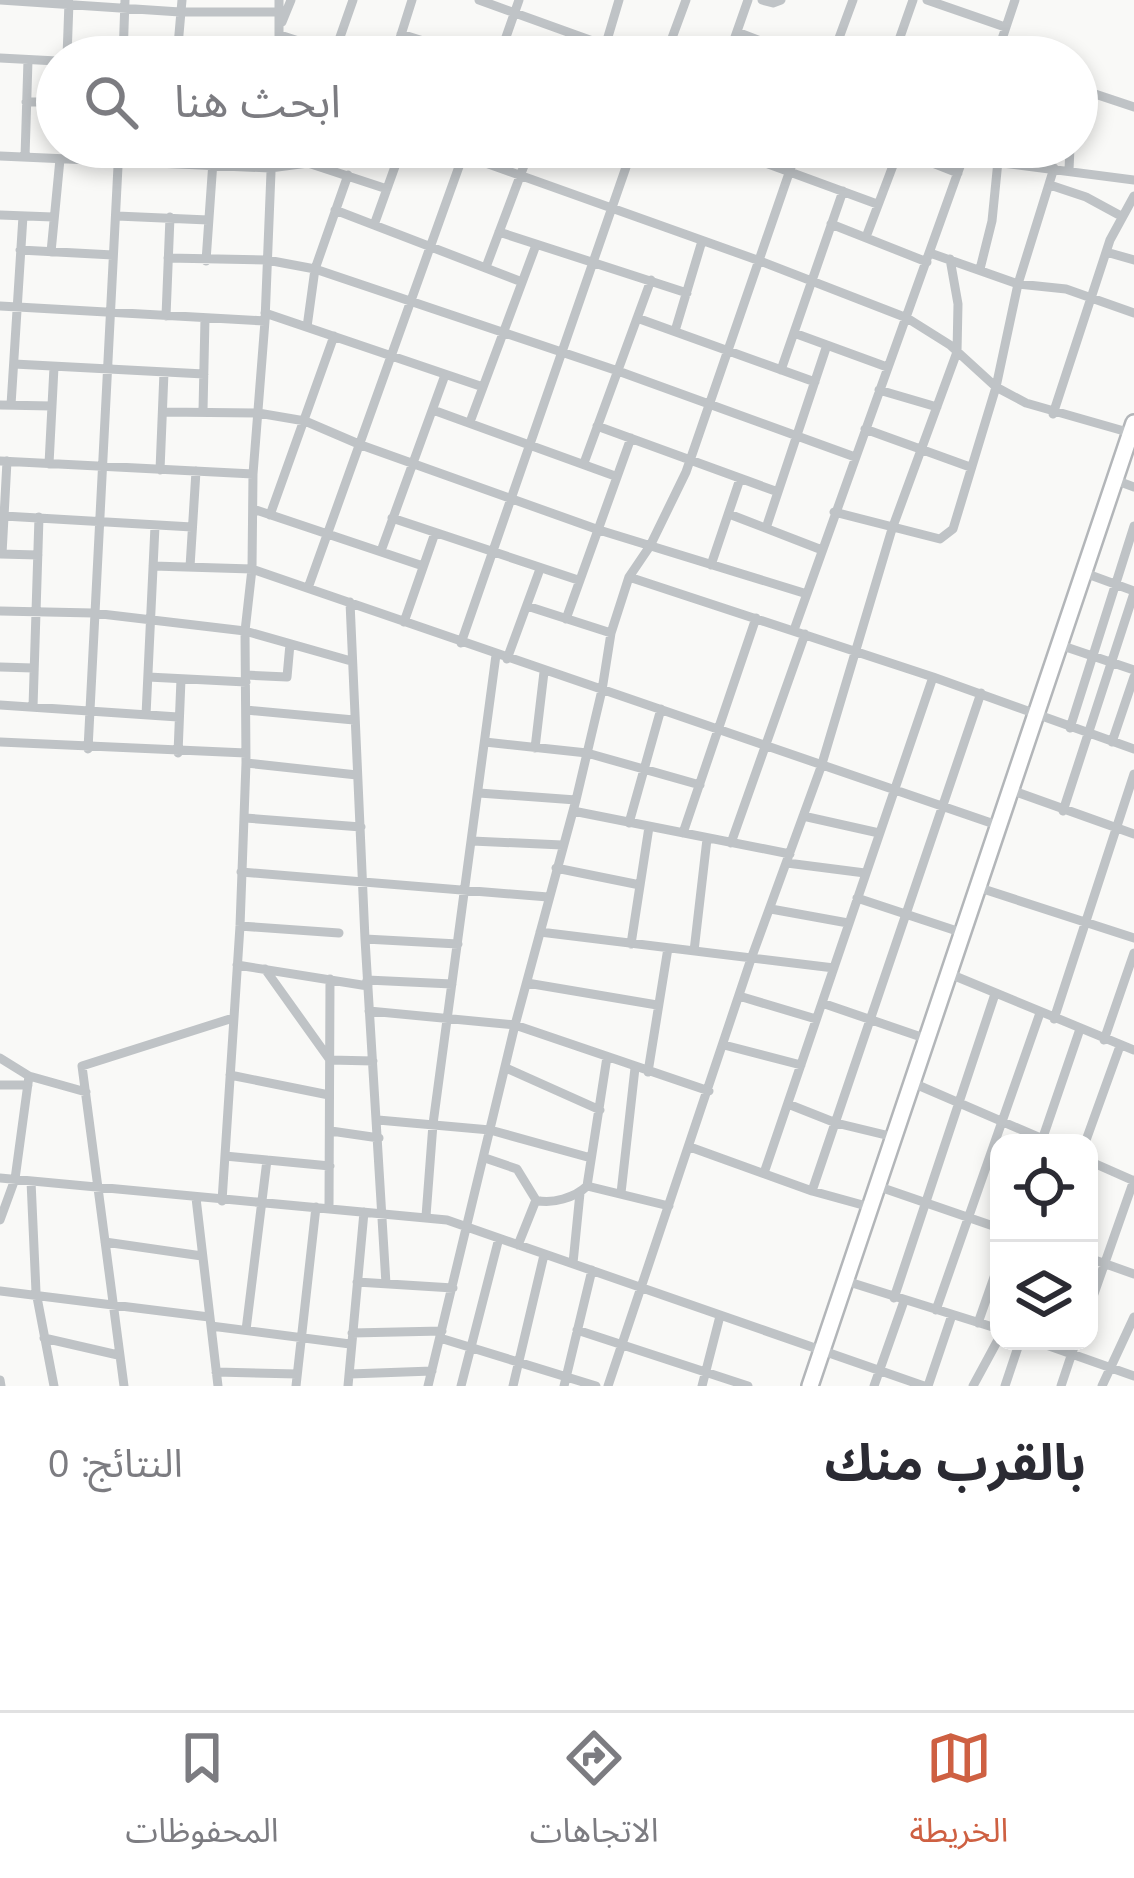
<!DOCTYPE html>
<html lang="ar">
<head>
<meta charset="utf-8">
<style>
  body { margin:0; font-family:"PT Sans","Noto Sans Arabic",sans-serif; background:#f7f7f7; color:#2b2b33; direction:rtl }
  .controls { position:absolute; right:36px; bottom:36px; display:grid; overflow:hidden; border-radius:24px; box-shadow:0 6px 18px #0003 }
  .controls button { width:108px; height:108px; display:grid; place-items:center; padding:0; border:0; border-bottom:3px solid #e1e1e2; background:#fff; color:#2b2b33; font:60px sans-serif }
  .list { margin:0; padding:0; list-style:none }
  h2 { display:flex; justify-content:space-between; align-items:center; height:156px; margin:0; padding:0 48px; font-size:51px }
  h2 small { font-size:39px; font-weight:400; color:#7c7c81 }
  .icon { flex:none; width:66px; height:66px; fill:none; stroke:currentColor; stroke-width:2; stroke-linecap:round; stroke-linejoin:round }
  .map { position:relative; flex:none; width:1134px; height:1386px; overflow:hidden; direction:ltr }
  .search { position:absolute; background:#fff; box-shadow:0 6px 18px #0003; left:36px; right:36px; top:36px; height:132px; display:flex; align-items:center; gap:30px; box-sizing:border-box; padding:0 42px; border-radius:66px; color:#7c7c81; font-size:45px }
  .sheet { height:324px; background:#fff }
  nav { display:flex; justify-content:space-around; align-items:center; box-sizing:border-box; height:168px; border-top:3px solid #e1e1e2; background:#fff; font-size:33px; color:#7c7c81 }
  nav a { display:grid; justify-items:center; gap:6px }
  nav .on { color:#ce6042 }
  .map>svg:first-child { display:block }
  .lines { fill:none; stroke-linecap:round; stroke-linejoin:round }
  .highway-casing { stroke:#b3b6b9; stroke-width:20 }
  .minor { stroke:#bfc3c6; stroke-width:9 }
  .highway { stroke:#fff; stroke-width:15 }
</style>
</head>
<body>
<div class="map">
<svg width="1134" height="1386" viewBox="0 0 1134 1386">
  <rect width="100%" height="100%" fill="#f9f9f7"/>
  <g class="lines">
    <defs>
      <path id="highway" d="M810 1386 1134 423"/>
    </defs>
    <use href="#highway" class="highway-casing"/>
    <path class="minor" d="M0 0 180 12H279
      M479 0 637 57
      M762 0 773 3 781 0
      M927 0 1005 27
      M282 22 291 0
      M737 32 802 57
      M401 34 474 57
      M280 35 348 57
      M67 57 69 2
      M123 57 125 0
      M177 57 182 0
      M279 57V0
      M333 57 353 0
      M394 57 412 0
      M499 57 519 0
      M602 57 619 0
      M665 57 686 0
      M728 57 748 0
      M832 57 853 0
      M893 57 913 0
      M996 57 1015 0
      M0 58 57 61
      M1077 88 1134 107
      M26 102H57
      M441 147 760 261 907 318 950 345 996 387 1026 403 1131 433
      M612 147 630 153
      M722 147 877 204
      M892 147 958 173
      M0 156 270 168 308 163 387 189
      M25 157 28 60
      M963 158 1134 180
      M1069 170 1070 147
      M1050 185 1086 197 1121 216
      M335 210 522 282
      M0 215 53 217
      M117 216 208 220
      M831 224 927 262
      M374 225 402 147
      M499 232 687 293
      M866 237 900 147
      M20 250 113 255
      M51 252 60 159
      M1106 252 1134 260
      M930 253 1018 284 1066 289 1134 313
      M168 258 267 260 315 269 618 371 855 457
      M206 261 214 147
      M486 267 531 147
      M980 269 992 221 998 161
      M0 306 265 321
      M265 313 483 387
      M166 316 170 217
      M637 318 815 382
      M307 327 315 269 348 175
      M675 331 702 241
      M794 333 887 367
      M14 364 204 374
      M781 370 843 191
      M879 390 937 407
      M0 405 52 406
      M11 405 23 216
      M433 410 615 476
      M203 411 205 318
      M163 412 258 413 305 421 361 445 599 530 807 594
      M1053 414 1110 240 1134 196
      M470 422 536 245
      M597 426 778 492
      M865 429 970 467
      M0 461 253 474
      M584 463 651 280
      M49 464 54 367
      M160 470 164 372
      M1115 480 1134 487
      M253 509 423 566
      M834 512 940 539 953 529 996 387 1018 284 1054 168
      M729 514 822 550
      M270 515 334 336
      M4 516 192 527
      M392 518 578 580
      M766 528 827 345
      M381 551 445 375
      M0 554 38 555
      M2 554 7 461
      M711 565 740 479
      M153 566 252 569 997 825
      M190 567 196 471
      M1082 572 1134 591
      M629 577 933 677 1134 749
      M308 588 466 147
      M350 602 365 939 386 1284
      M527 606 611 633
      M0 611 93 613 245 631 351 661
      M566 619 631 438
      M404 622 435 533
      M794 630 967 147
      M461 643 633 147
      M1060 645 1134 670
      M507 659 540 569
      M0 667 33 668
      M246 675 287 677 290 644
      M148 677 246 682
      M0 705 178 717
      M33 707 39 517
      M246 710 354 720
      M146 715 155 526
      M1070 728 1134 526
      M0 742 246 753
      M485 742 587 753 700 785
      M1112 742 1134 677
      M535 748 544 672
      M88 749 119 147
      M178 753 181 679
      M246 763 357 775
      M1008 789 1134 834
      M479 793 576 800
      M573 811 790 854
      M1063 811 1134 593
      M803 816 879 833
      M245 818 361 827
      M629 823 661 709
      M683 833 756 618
      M472 841 562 845
      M731 843 805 634
      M787 863 865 873
      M556 868 640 885
      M241 872 548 897
      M977 887 1134 938
      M857 898 963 933
      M771 909 848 923
      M240 926 339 933
      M540 932 834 968
      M365 939 458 944
      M631 944 649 827
      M694 951 707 839
      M237 965 368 986
      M265 969 330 1060 373 1061
      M950 974 1134 1050
      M367 980 452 984
      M527 983 657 1005
      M739 996 816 1019
      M822 1003 927 1039
      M369 1011 515 1025 709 1091
      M1054 1019 1134 774
      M1104 1040 1134 953
      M724 1045 801 1065
      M0 1058 29 1076 86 1092
      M506 1068 600 1110
      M648 1072 668 948
      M230 1075 329 1095
      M913 1083 1052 1143
      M0 1085H28
      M788 1104 836 1123 894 1137
      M378 1120 490 1130 591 1158
      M331 1131 379 1138
      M1041 1143 1080 1029
      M1085 1143 1120 1046
      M690 1147 812 1191 870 1207
      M225 1156 330 1166
      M485 1158 517 1169 536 1200 518 1245
      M1089 1161 1134 1181
      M764 1173 933 677
      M0 1178 447 1220 924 1386
      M31 1181 36 1292 54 1386
      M587 1186 669 1206
      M877 1186 999 1228
      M812 1191 981 693
      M621 1193 635 1068
      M196 1198 218 1386
      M536 1200C551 1205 576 1197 587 1186L607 1057
      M222 1201 240 926 246 763 245 631 252 569 253 474 265 321 272 147
      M329 1208 330 979
      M426 1216 433 1124 496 655
      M0 1220 15 1179 29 1076
      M105 1242 202 1256
      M1089 1258 1134 1274
      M573 1263 580 1193
      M846 1281 999 1329
      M357 1282 453 1288
      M0 1291 209 1317
      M894 1298 995 994
      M1089 1308 1134 1180
      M936 1310 1040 1013
      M978 1323 999 1263
      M211 1326 350 1344
      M246 1330 267 1160
      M577 1330 748 1386
      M352 1333 442 1331
      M44 1338 118 1355
      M440 1338 596 1386
      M1035 1341 1134 1376
      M216 1372 297 1374
      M350 1374 432 1371
      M0 1380 1 1386
      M124 1386 82 1066 233 1018
      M296 1386 316 1207
      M348 1386 364 1212
      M428 1386 515 1025 576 800 602 690 611 633 629 577 650 546 686 472 798 147
      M461 1386 499 1238
      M513 1386 544 1255
      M564 1386 592 1270
      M608 1386 751 959 821 767 892 529 957 352 958 304 950 259
      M702 1386 720 1316
      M874 1386 904 1301
      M928 1386 952 1315
      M973 1386 999 1338
      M1005 1386 1020 1341
      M1061 1386 1076 1341
      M1102 1386 1134 1317"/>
    <use href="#highway" class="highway"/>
  </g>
</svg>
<div class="controls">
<button><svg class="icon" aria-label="locate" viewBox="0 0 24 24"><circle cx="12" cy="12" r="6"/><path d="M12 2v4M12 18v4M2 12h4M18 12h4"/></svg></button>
<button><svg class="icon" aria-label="layers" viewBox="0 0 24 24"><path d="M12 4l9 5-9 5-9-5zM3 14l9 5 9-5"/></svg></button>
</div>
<div class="search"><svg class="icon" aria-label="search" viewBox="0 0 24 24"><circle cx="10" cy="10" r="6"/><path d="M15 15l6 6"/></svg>ابحث هنا</div>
</div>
<section class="sheet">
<h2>بالقرب منك<small>النتائج: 0</small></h2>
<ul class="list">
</ul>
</section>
<nav>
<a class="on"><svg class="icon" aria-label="map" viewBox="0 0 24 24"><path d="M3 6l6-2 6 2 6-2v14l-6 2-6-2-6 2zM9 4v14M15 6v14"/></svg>الخريطة</a>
<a><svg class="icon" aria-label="directions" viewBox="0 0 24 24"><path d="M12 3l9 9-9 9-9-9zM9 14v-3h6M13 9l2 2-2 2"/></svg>الاتجاهات</a>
<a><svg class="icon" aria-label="saved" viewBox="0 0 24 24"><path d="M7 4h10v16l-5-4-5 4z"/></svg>المحفوظات</a>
</nav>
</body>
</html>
